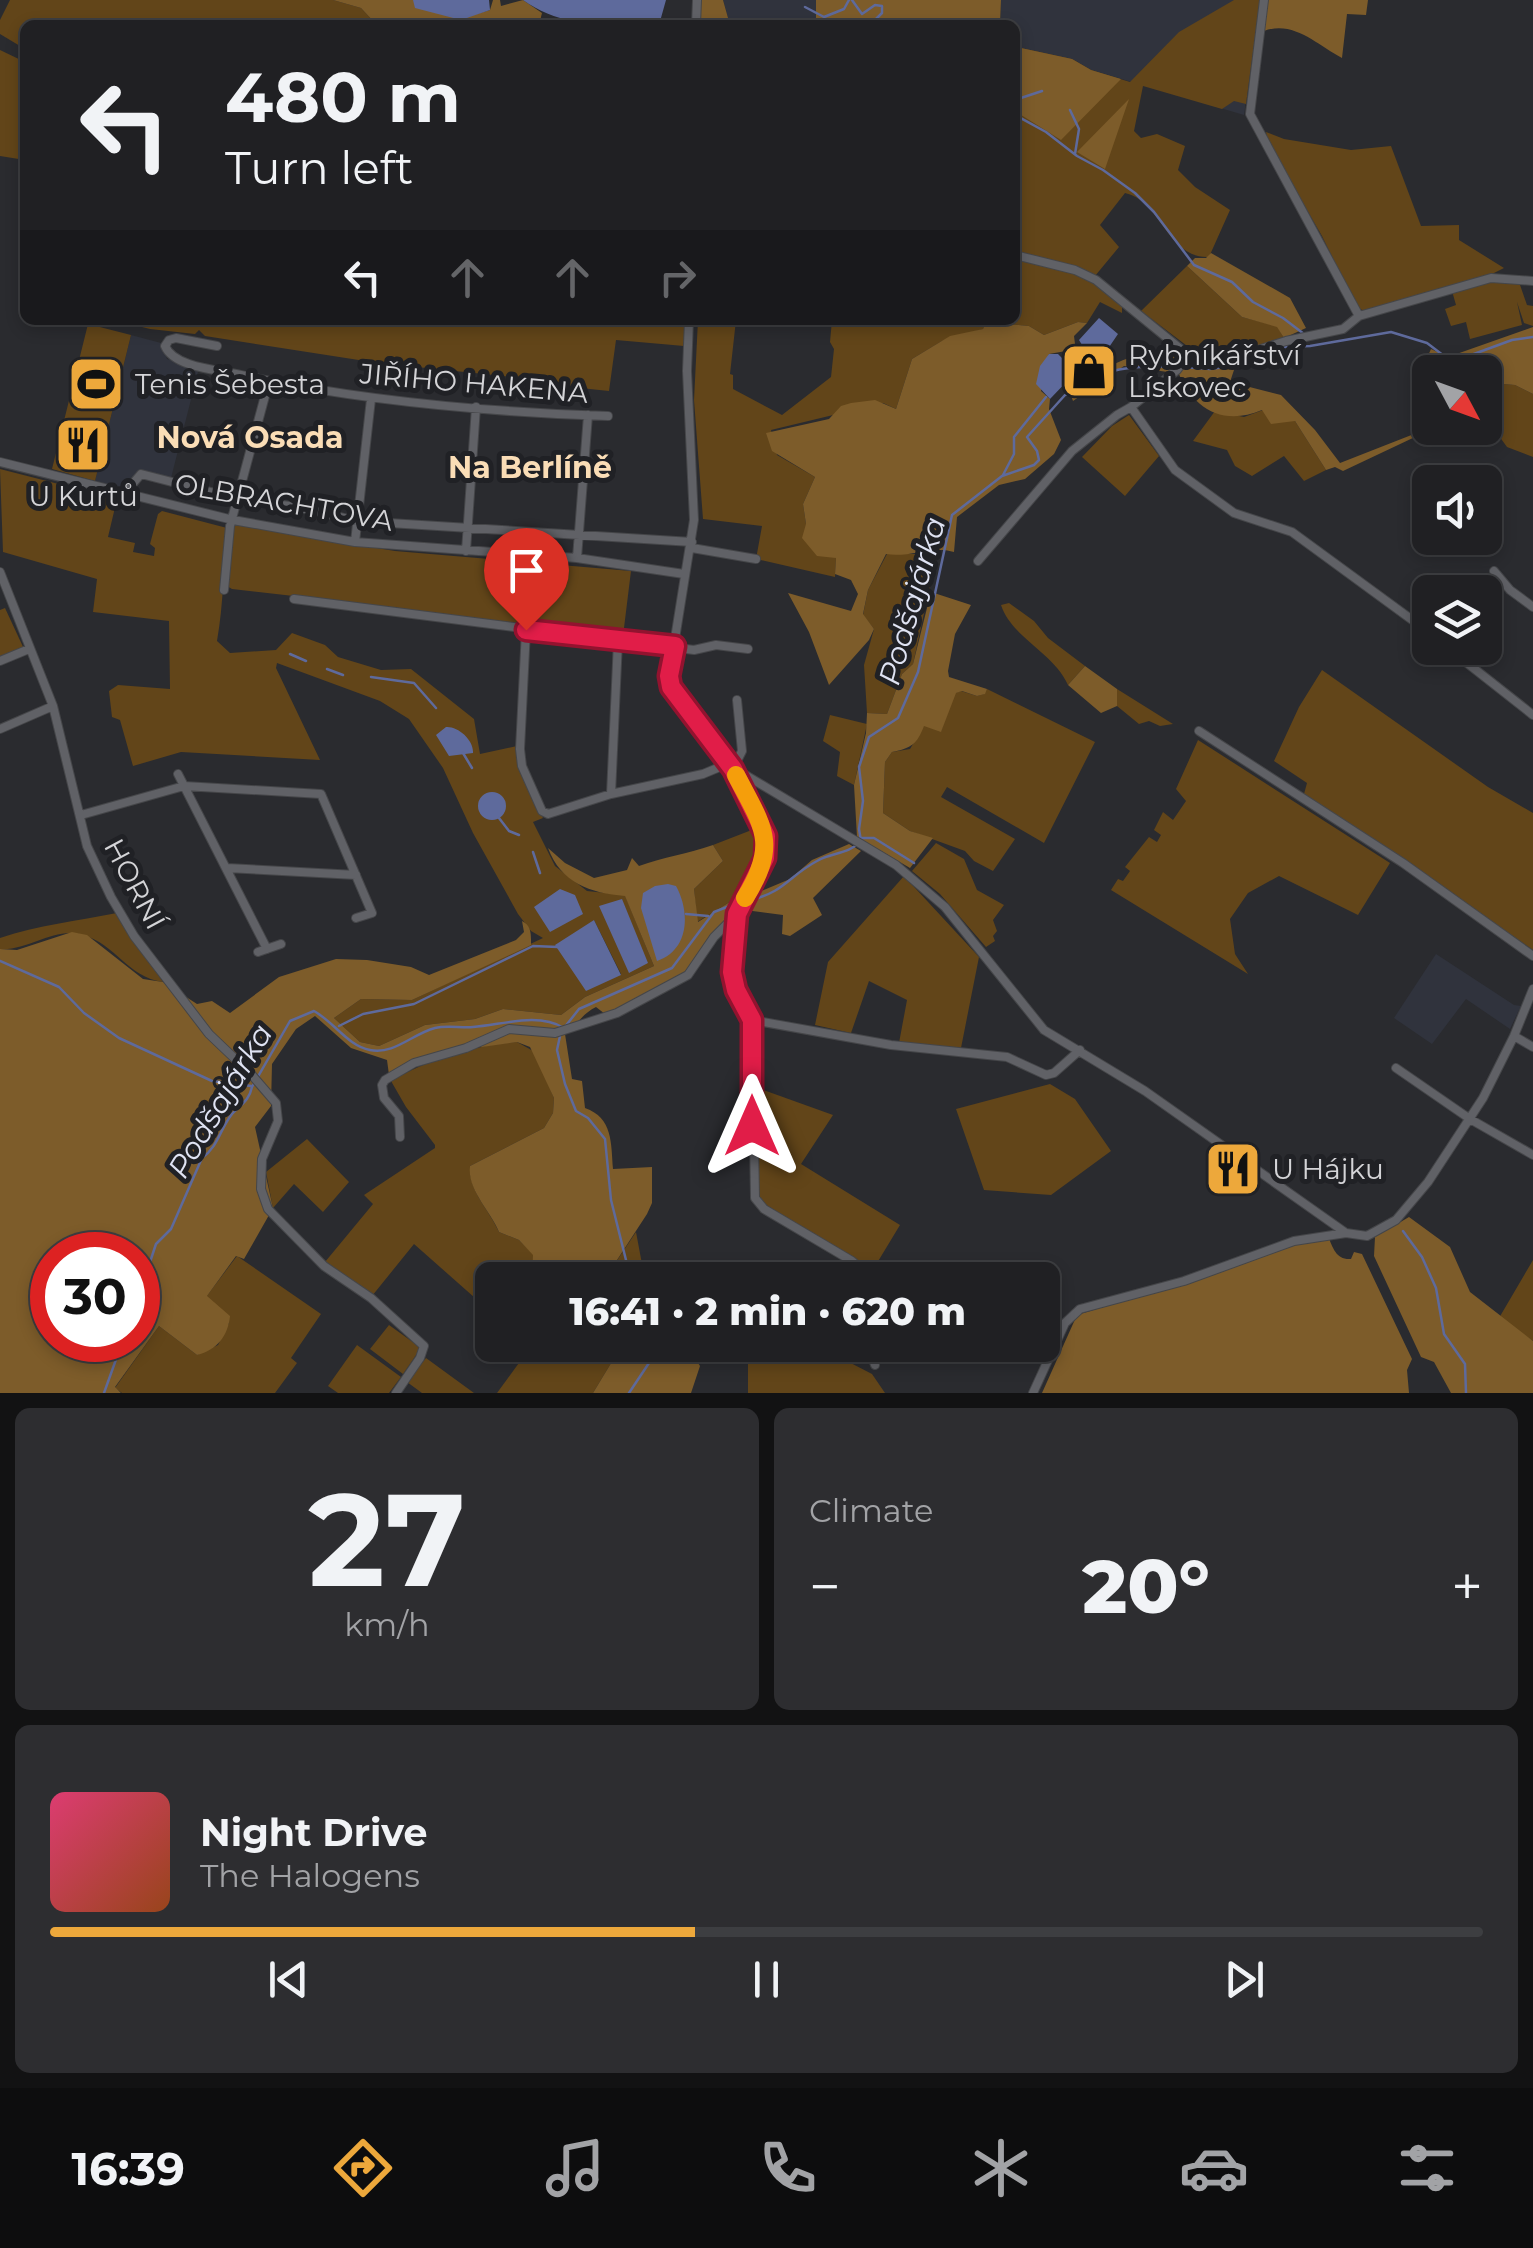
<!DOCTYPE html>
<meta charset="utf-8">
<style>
body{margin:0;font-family:Montserrat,sans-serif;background:#2d2d30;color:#f1f3f6;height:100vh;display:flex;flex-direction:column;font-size:38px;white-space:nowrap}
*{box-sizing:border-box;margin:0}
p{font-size:32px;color:#a2a3a6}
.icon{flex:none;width:55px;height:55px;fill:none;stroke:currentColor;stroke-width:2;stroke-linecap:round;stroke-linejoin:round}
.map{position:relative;height:1393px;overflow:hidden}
.side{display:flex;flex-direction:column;gap:15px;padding:15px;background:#121213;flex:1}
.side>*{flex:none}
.top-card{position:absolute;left:20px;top:20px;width:1000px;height:305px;border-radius:15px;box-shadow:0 5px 15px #0003,0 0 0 2px #3d3e41;background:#202023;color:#f1f3f6;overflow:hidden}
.needle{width:65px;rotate:131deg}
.fabs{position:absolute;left:1412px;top:355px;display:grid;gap:20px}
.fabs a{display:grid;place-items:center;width:90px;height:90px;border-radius:15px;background:#202023;box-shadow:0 5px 15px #0003,0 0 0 2px #3d3e41;font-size:50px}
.speed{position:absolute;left:30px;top:1232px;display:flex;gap:20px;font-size:50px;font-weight:700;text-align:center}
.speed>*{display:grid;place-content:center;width:130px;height:130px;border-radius:50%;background:#202023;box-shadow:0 5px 15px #0003,0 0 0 2px #3d3e41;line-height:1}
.speed .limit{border:15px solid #d22;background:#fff;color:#111}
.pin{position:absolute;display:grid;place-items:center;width:85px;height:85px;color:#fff;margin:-102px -42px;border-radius:50% 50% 50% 0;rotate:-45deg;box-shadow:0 0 10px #0007}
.pin .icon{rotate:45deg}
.me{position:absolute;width:110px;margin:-55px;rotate:0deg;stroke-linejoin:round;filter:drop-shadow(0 0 8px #0008)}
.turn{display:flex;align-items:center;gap:35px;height:210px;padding:0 40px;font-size:45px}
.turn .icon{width:130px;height:130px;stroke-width:2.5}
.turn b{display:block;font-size:70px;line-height:85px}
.lanes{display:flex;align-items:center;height:95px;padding:0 40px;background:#0003;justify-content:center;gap:50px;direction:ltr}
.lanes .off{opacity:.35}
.big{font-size:75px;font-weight:800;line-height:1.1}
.side .tile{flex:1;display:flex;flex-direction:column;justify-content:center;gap:15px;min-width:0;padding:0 35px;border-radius:15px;background:#2d2d30}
.side .dial{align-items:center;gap:0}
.dial b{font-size:130px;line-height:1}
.song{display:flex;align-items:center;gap:30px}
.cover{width:120px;height:120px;border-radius:15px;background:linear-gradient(135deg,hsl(340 70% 55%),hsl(20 70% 35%))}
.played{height:10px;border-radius:5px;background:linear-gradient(90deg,#eda83b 45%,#3d3e41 45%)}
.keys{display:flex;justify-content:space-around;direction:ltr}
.heat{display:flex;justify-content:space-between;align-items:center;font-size:55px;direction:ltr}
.side .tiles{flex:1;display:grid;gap:15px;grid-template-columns:1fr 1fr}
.tile:last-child{grid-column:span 2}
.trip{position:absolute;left:475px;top:1262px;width:585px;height:100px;border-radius:15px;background:#202023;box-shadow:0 5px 15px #0003,0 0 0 2px #3d3e41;font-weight:800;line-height:100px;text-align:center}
.tabs{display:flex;height:160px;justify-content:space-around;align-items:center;background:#0d0d0e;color:#a2a3a6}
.tabs .icon{width:70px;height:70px}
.tabs .on{color:#eda83b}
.tabs b{font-size:45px;color:#f1f3f6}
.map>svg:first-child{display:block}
</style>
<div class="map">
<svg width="1533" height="1393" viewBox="0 0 1533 1393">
<rect width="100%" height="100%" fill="#2a2b2f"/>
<path fill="#30333d" d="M723 0H816V18L793 25H730Z
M1001 0H1260L1244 115 1091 70 1072 59 1016 47 1015 25H1000Z
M131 335 161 343 167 359 199 368 171 478 139 471 122 488 95 481Z
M1436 954 1514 1005 1521 1006 1510 1029 1466 999 1432 1044 1394 1018Z"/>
<path fill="#624519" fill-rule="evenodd" d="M10 0H333L361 8 374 22 372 25H25V49L0 34V20Z
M1234 0H1260L1246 104 1234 101 1222 109 1143 86 1134 131 1141 138 1157 134 1185 146 1178 170 1195 187 1230 210 1209 257C1167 259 1161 200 1125 193L1100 225 1119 247 1095 276 1015 251V44L1021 48 1072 59 1091 70 1130 82 1179 32Z
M0 50 25 62V160L0 156Z
M1266 132 1284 139 1351 150 1391 146 1421 226 1459 225V240L1504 268 1490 275 1365 311 1357 308 1322 236 1268 143Z
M1015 258 1083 276 1122 303V313L1100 302 1087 323 1078 322 1044 335 1029 326 986 322 983 329 942 341 912 359 896 409 883 403 771 430 777 455 815 477 803 504 806 524 836 558 835 577 756 559 762 526 703 519 694 400 698 320H736L730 374 733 375V389L782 415 831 377 834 349 830 342 832 320H1015Z
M1187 266 1242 317 1277 326 1284 338 1219 361H1207L1141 311Z
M1488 282H1519L1527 305 1533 306V326L1524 323 1517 302 1522 325 1470 339 1466 322 1451 326 1445 309 1456 305 1452 291Z
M114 320H685L684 346 616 340 609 391 513 381 512 377 378 363 205 336 199 330 195 334 150 329Z
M88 324 131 335 95 481 52 469Z
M1503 384 1515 385 1533 394V457L1507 447 1499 436 1504 425 1494 422Z
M1263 410 1295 421 1326 470 1304 481 1284 456 1252 476 1235 466 1227 450 1193 441 1215 411 1244 417Z
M1129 415 1159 456 1125 496 1082 457 1112 426Z
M0 469 117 499 108 537 135 543 133 552 154 556 155 548 150 544 158 514 162 511 227 528C223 568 224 602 217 641L230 653 276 650 292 633 325 645 338 657 381 670 411 669 474 719 480 754 517 746 523 776 543 818 533 822 555 866 587 891 625 895 654 966 585 997 561 1015 503 1009 475 1019 425 1025 379 1046 360 1042 334 1018 361 999 412 1000 543 938 531 931 518 914 473 833 443 768 409 719 380 701 277 663 276 668 320 760 181 752 133 766 120 720 112 717 109 691 118 685 170 689 169 621 93 612 97 579 3 552ZM594 920 621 974 586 990Z
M235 525 395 551 631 571 623 636 541 623 503 624 399 608 232 589 227 586 232 527Z
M938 549 913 664 902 674 887 714 867 713 864 665 874 629 863 615 868 590 887 554H925Z
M1009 603 1034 621 1048 638 1085 666 1068 685C1054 653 1012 638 1001 605Z
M5 608 24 649 0 659V610Z
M1322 670 1488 787 1533 813V950L1304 794 1307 783 1274 761 1299 707Z
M987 689 1095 742 1044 843 947 787 941 797 1015 839 993 871 974 861 965 851 910 831 883 813 885 762 892 752 910 749 924 725 941 731 955 693 961 691 977 696 984 694Z
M1117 689 1173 724 1160 726 1149 721 1139 724 1117 706Z
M830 715 867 724 854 785 837 776 840 752 823 741Z
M1198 740 1390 863 1358 915 1279 876 1248 893 1230 919 1235 954 1248 974 1111 890 1118 879 1123 881 1130 871 1125 867 1149 837 1157 842 1161 835 1154 830 1163 812 1173 820 1186 801 1176 789Z
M762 826C768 885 741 895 697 922L694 889 723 861 713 845Z
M936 843 964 859 977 890 1004 905 993 920 997 931 993 936 995 941 986 947 940 894 912 871Z
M904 876 979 957 961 1048 899 1043 907 1000 869 981 851 1033 815 1025 828 962Z
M117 913 163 982C127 977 116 944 83 935 55 926 29 951 0 949V938C38 925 77 921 117 913Z
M517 1042 535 1052 554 1098 553 1113 544 1128 470 1166C469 1192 489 1209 499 1232L519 1240 534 1255 532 1280H492V1313L414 1244 372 1296 325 1262 373 1204 364 1195 435 1148V1145L406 1107 391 1081C428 1060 474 1045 517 1042Z
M1050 1084 1075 1099 1111 1151 1051 1195 984 1190 956 1109Z
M755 1087 833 1115 801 1164 900 1225 874 1268 856 1261 766 1205 759 1198Z
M307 1139 349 1182 323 1212 294 1184 273 1208 266 1172Z
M636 1232 645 1280H604Z
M237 1256 321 1314 291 1358 297 1363 275 1393H122L115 1388 159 1326 197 1355 218 1345 229 1323 206 1297Z
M1533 1260V1341L1499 1318Z
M389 1325 421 1348 403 1374 370 1349Z
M357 1345 401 1377 389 1393H338L328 1386Z
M532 1345 544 1353 552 1345H622L593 1393H497Z
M748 1345H809L810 1349 835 1361 841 1358 872 1374 885 1393H748Z
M426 1358 474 1393H422L407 1382Z"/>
<path fill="#7d5c2a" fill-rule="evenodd" d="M333 0H413L450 16 466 17 490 10 493 0H500L501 6 523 0 542 13 539 25H372L374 22 361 8Z
M700 0H723L730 25H700Z
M816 0H1001L1000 25H851L840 21 831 25H793L816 18Z
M1268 0H1368L1366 15 1347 14 1342 58C1317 45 1294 20 1264 31Z
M1015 44 1021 48 1072 59 1091 70 1121 79 1061 140 1015 111Z
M1129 99 1105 169 1077 152Z
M1211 253 1290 298 1306 328 1284 338 1277 327 1242 317 1187 266 1195 258H1206Z
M986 322 1029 326 1044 335 1078 322 1087 323 1074 336 1075 344 1066 351 1049 354 1041 391 1050 399 1049 409 1061 440 1054 454 1025 479 999 485 957 517 954 552C934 545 909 558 886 554L868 590 863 614 874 629 869 640 829 685 809 632 788 593 851 611 858 594 851 580 835 574 836 558 817 556 802 538 806 524 803 504 815 477 772 451 766 433 829 419 841 406 851 403 875 400 896 409 912 359 950 336 983 329Z
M1533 327V394L1515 385 1503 384 1494 422 1485 420V372H1430V428H1434L1343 471 1335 467 1326 470 1295 421 1271 424 1262 410C1222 427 1191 408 1177 369L1168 372 1124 366 1073 401 1069 390C1110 366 1130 348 1180 356 1200 359 1215 367 1235 367L1230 382 1281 395 1315 430 1340 463 1414 434 1421 371 1431 349 1448 357Z
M931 592 971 605 955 634 948 671 949 677 987 689 985 694 977 696 962 691 956 693 941 732 924 726C917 744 912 748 892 752L885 762 883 813 910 831 933 838 910 868 857 837 854 785 866 733 867 713 887 714 902 674 913 664Z
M1085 666 1117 689V706L1101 713 1068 685Z
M849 844 861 851 813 898 822 915 790 936 782 934 783 915 745 910 736 914 720 931 689 977 605 1014 596 1007C583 1013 577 1025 565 1034L572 1079 582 1081 585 1108C613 1118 611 1143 613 1169L652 1167V1203L647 1214 604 1280H532L533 1255 519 1240 499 1232C490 1210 467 1190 470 1166L544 1128 553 1113 554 1098 530 1047 517 1042 482 1047 477 1045 389 1075 387 1060 351 1048 315 1016 296 1029 272 1064 271 1106 255 1127 273 1208 244 1259 236 1256 207 1296 230 1316C228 1336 217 1350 197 1355L159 1326 115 1387 121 1393H0V949L17 950 72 932 87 935 143 979 163 982 197 1004 212 1001 230 1013 279 977 336 959 367 960 411 967 429 975 516 940 524 932 522 921C532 926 531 935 531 945L412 1000 361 999 334 1018 360 1042 379 1046 425 1025 475 1019 503 1009 561 1015 585 997 654 966 625 896C590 893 561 883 548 848L565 863 594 878 627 870 632 858 639 866C663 857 688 854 713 845L723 861 694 889 698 922 747 891 754 894 790 879 812 860ZM52 1255H138V1340H52Z
M1409 1217 1450 1247 1470 1292 1533 1341V1393H1451L1434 1362 1421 1357 1374 1256 1375 1237Z
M1328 1236C1333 1248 1336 1260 1351 1259L1354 1252 1362 1254 1412 1359 1407 1370 1409 1393H1042L1077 1315 1183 1283 1316 1237Z
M622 1345H687L700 1366 691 1393H593Z"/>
<path fill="#5e6a9c" d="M413 0H489L490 10 461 20 415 8Z
M523 0H666L659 25C611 25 563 29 523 0Z
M1099 318 1118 334 1101 359 1093 363 1079 340Z
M1049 354H1058L1070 366 1073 375 1050 399 1036 384 1040 366Z
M446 727C458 726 474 740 473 753L449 756 436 735Z
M478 806a14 14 0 1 1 28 0a14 14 0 1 1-28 0Z
M668 884 676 886C690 911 690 950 657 961L641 908 643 893 655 886Z
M560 889 575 895 583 914 550 932 534 907Z
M622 899 648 963 629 973 599 906Z
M594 920 621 975 586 991 555 945Z"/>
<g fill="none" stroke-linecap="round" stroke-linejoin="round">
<path stroke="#5e6a9c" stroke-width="2.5" d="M852 0 862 14 875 5 882 6V13L875 20V25
M805 7 824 17 844 9 849 0
M1015 100 1042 91
M1070 110 1079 129 1075 154
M1015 115 1046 132 1077 156 1103 170 1135 193 1154 212 1194 265 1232 282 1253 302 1283 318 1304 334
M1183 367 1210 369 1255 363 1284 347 1310 346 1391 332 1427 343 1452 362 1512 340 1533 337
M1003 475 1014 454V437L1046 397
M290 654 306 661
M327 669 343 675
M371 677 414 683 436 708
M463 753 472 768
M499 818 509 831 519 835
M862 838H874L914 863
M533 852 540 873
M748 901C787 891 787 877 817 861 832 852 848 855 861 841L859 829 863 801 859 767 869 737 898 718 918 672 952 515 1002 476 1034 465 1039 460 1037 451 1027 437 1065 395C1082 392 1093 377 1109 372 1130 366 1154 366 1175 367
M686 914 708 916
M0 961 59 987 84 1013 119 1038 212 1081 251 1086
M339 1026 363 1014 414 1004 533 946 558 947
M560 1036 557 1050 565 1084 576 1111 588 1118 605 1139 611 1200 631 1280
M1403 1231 1422 1257 1436 1288 1444 1334 1465 1364 1466 1393
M138 1314 147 1297 151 1278 150 1262 156 1244 171 1229 202 1158C218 1147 220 1129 232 1114 241 1104 249 1101 252 1087L290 1021 314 1011C334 1022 348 1046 370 1050 394 1055 412 1034 435 1028 446 1025 461 1028 473 1027 502 1025 537 1012 564 1028L579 1009 672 968 714 912 740 902
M104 1393 123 1340
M629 1393 657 1351V1345"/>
<g stroke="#454649" stroke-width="10">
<path id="minor" d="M1264 0 1250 114 1359 316
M696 25 697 0
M1015 255 1075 270 1096 280 1188 355 1205 363H1217L1286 341 1343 329 1359 316 1491 278 1533 281
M689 320 687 371 694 520 669 676 671 687 727 764 896 865 945 907 1044 1030 1145 1091 1346 1233
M217 346 176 338 169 340 165 346C174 368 220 370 241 375 362 401 484 412 608 416
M1188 355 1177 370 1131 407 1175 470 1234 513 1292 532 1430 633
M0 462 233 520 355 542 577 558 684 574
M124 494 141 474 238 499 297 507 357 521 692 542
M355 542 371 399
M692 548 756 559
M466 551 476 407
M577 558 588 415
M978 561 1072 451 1117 415 1131 407
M1494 571 1510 590 1533 607
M0 572 53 706 87 846 111 897 134 936 209 1034 251 1074 276 1103 278 1121 262 1159 261 1189 268 1209 324 1266 371 1298 424 1346 420 1358 396 1393
M224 590 230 526 269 381
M294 599 694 650 716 645 748 649
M526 630 520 749 522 766 542 811 548 814 611 794 703 774 727 764
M1448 648 1533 715
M0 661 29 649
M737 700 742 751 733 769 766 837 765 858 737 914 733 972 736 990 752 1020 755 1198 764 1209 852 1261 858 1266 862 1280
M0 729 53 706
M1199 731 1403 863 1533 956
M178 774 267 949
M611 794 618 641
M81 815 184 786 321 794 372 913 356 918
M227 868 356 875
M258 952 281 944
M752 1020 891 1045 1007 1057 1046 1075 1054 1073 1080 1050
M1514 1036 1533 1047
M1396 1068 1470 1119 1533 1155
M400 1137 399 1116 384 1098 382 1085 385 1080 414 1063 466 1048 509 1029 555 1033 617 1013 688 975 714 937 737 914
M868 1345 875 1365
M1033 1393 1065 1323 1080 1309 1184 1281 1294 1241 1346 1233 1367 1236 1396 1220 1428 1182 1483 1098 1514 1036 1533 989"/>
</g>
<use href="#minor" stroke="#606166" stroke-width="8"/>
</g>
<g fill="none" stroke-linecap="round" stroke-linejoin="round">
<g stroke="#92132f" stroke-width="25">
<path id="route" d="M526 630 675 646 669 676 671 687 733 769 766 836 765 858 737 914 732 972 736 990 752 1020V1126"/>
</g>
<use href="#route" stroke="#e11d48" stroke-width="18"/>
<path stroke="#f59e0b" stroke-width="18" d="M736 775C763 827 779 843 745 898"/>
</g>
<defs>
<g id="shop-square" transform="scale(2.875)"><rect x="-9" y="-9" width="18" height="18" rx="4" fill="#eda83b" stroke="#202125"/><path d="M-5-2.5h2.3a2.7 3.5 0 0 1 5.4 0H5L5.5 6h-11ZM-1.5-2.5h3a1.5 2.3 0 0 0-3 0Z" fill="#111"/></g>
<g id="stadium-square" transform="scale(2.875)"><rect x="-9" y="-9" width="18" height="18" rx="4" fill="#eda83b" stroke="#202125"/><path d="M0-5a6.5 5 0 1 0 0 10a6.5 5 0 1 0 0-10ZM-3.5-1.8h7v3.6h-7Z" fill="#111"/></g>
<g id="restaurant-square" transform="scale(2.875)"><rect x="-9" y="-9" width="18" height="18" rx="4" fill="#eda83b" stroke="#202125"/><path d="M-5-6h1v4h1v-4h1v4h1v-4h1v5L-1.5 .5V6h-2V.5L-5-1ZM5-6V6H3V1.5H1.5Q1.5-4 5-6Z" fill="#111"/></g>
</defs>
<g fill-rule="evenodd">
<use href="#shop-square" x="1089" y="371"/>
<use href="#stadium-square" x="96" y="384"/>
<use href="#restaurant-square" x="83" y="445"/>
<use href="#restaurant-square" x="1233" y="1169"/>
</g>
<g text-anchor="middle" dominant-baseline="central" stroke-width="10" stroke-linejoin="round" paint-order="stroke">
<g font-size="28" fill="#d4d4d7" stroke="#202125" text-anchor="start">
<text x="1128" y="355">Rybníkářství<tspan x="1128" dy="32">Lískovec</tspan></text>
<text x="135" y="384">Tenis Šebesta</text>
<text x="83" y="496" text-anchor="middle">U Kurtů</text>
<text x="1272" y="1169">U Hájku</text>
</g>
<g font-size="28" fill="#d4d4d7" stroke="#202125">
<text transform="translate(474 383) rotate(5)">JIŘÍHO HAKENA</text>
<text transform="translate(284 502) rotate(10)">OLBRACHTOVA</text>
<text transform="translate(135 884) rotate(62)">HORNÍ</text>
</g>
<g font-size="30" font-weight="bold" fill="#faddb6" stroke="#202125">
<text x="250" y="437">Nová Osada</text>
<text x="530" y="467">Na Berlíně</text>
</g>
<g font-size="30" font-style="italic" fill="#dfe3f3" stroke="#202125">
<text transform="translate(912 601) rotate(-74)">Podšajárka</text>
<text transform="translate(220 1101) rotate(-59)">Podšajárka</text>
</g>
</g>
</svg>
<div class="fabs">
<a><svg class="needle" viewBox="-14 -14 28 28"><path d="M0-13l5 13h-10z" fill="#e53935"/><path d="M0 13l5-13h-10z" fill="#a2a3a6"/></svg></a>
<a><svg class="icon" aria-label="sound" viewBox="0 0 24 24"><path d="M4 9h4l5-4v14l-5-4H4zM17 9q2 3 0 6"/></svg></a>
<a><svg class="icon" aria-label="layers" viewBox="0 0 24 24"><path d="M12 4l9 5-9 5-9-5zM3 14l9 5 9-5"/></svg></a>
</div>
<div class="speed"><div class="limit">30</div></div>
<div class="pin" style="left:526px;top:630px;background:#d93025"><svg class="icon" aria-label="arrive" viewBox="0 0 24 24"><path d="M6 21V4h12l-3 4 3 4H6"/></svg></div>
<svg class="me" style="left:752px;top:1126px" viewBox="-20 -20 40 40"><path d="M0-17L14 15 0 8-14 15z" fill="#e11d48" stroke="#fff" stroke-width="4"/></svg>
<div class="trip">16:41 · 2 min · 620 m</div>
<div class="top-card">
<div class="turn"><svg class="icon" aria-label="left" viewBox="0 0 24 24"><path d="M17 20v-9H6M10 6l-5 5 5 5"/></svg><div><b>480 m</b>Turn left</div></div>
<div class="lanes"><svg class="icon" aria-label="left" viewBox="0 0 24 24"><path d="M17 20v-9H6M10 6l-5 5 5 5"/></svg><svg class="icon off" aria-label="ahead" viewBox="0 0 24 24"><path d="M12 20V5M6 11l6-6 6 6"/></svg><svg class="icon off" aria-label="ahead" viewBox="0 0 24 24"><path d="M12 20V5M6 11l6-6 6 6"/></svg><svg class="icon off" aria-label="right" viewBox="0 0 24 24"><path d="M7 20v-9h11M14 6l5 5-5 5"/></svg></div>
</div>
</div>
<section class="side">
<div class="tiles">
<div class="tile dial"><b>27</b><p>km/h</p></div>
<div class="tile"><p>Climate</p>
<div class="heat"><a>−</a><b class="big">20°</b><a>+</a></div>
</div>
<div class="tile">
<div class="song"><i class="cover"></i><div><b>Night Drive</b><p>The Halogens</p></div></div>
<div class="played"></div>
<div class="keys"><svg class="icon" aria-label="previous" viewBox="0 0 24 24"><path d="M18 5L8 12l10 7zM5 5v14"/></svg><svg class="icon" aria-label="pause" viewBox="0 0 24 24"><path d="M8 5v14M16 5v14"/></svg><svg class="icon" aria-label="next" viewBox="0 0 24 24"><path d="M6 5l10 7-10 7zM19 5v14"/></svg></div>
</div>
</div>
</section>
<nav class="tabs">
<b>16:39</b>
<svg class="icon on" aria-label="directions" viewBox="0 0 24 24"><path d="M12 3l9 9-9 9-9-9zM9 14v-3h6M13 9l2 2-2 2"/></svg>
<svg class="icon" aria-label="music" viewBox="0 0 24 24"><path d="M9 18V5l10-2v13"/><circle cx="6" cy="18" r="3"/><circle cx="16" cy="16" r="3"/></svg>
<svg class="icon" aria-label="phone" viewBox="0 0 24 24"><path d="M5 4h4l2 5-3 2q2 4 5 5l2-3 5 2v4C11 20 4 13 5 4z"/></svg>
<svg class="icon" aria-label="climate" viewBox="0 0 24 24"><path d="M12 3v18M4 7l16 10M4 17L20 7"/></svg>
<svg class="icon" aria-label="car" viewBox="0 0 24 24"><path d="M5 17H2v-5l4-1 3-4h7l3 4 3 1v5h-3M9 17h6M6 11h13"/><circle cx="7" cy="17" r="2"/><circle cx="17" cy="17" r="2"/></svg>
<svg class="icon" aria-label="filters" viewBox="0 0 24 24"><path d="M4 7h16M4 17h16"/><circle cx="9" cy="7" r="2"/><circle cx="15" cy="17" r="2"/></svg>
</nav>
